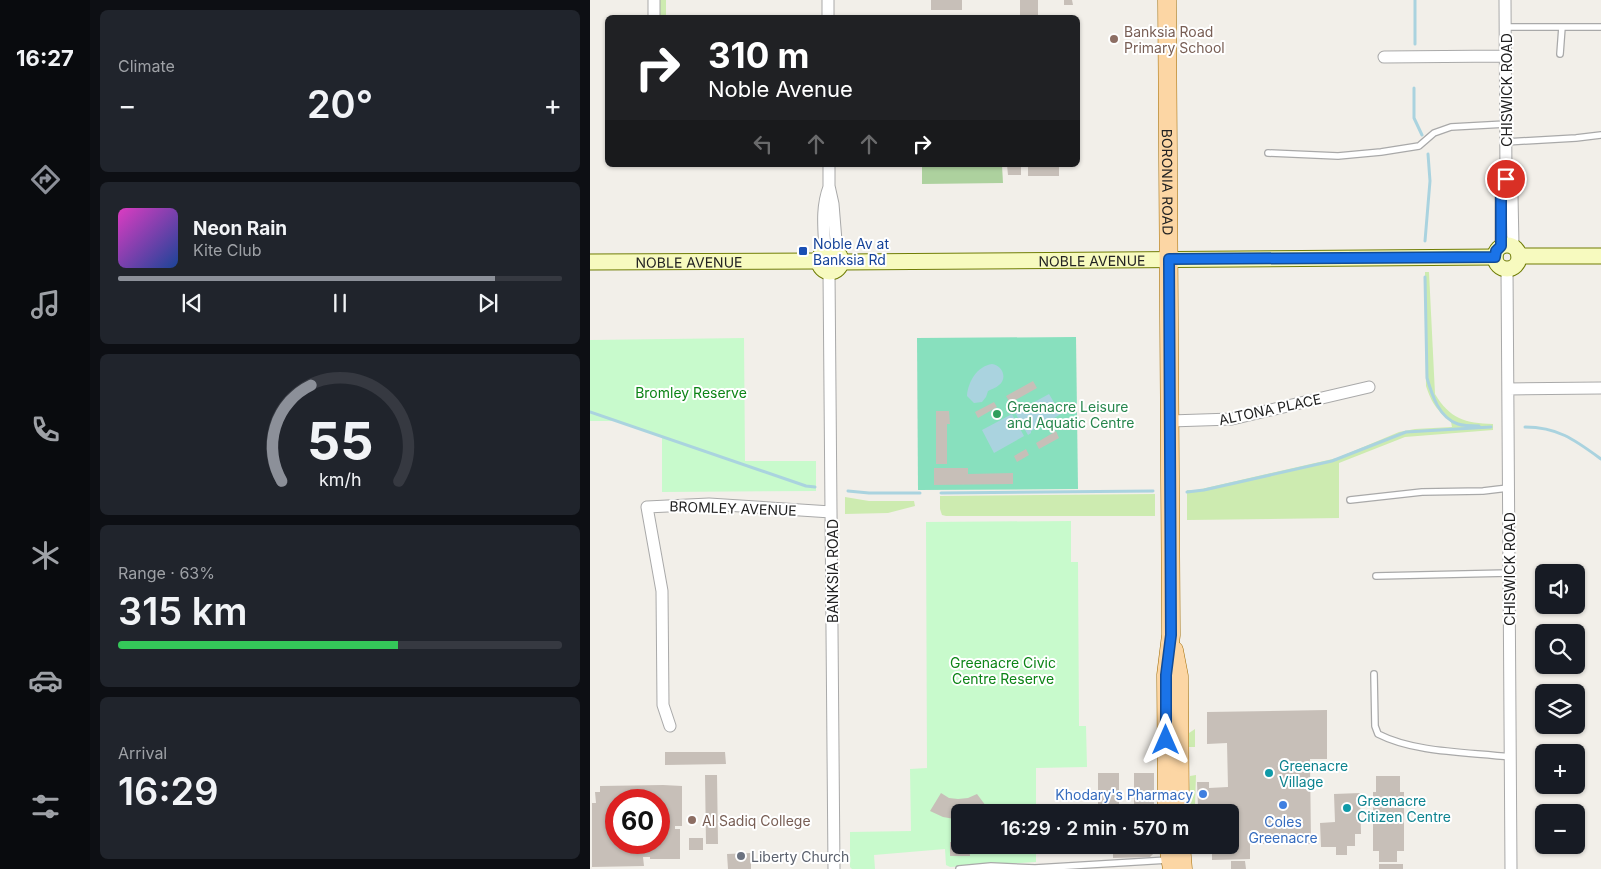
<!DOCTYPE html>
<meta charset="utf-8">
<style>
body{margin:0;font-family:Inter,sans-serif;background:#20242c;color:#f1f3f6;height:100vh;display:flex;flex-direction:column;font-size:19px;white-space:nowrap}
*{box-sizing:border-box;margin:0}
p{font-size:16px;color:#9ea1a6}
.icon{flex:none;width:28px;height:28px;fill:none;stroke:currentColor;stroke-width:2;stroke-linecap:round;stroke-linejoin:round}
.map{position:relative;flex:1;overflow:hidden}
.drawer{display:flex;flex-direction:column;gap:10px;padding:10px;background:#0d0f14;width:500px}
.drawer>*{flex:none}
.hud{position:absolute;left:15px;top:15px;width:475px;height:152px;border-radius:8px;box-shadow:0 1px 4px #0004;background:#202124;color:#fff;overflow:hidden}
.buttons{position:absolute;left:945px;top:564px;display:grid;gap:10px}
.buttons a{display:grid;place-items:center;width:50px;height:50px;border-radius:8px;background:#171b24;box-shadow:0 1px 4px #0004;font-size:25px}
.speed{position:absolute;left:15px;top:789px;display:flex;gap:10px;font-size:25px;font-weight:700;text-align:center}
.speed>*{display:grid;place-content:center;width:65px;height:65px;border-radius:50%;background:#171b24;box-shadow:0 1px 4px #0004;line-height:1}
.speed .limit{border:8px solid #d22;background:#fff;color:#111}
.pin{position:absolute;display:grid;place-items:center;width:42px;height:42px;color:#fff;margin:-21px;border:2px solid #fff;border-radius:50%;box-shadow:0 1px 5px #0007}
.me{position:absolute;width:55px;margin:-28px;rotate:0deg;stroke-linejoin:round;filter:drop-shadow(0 0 4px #0008)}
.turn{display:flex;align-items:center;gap:18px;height:105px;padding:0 20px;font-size:22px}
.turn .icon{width:65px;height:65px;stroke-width:2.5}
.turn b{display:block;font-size:35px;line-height:42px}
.lanes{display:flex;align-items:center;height:48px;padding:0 20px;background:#0003;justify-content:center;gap:25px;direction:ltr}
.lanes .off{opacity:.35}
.big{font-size:38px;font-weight:600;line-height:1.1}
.drawer .tile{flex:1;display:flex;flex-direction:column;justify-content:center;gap:8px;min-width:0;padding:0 18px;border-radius:8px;background:#20242c}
.drawer .dial{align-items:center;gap:0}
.dial svg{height:130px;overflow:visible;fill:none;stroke:#363941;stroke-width:7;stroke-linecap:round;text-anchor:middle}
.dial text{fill:#f1f3f6;stroke:none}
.song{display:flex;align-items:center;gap:15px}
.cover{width:60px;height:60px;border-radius:8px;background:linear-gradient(135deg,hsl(310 70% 55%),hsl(220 70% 35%))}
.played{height:5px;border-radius:2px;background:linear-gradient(90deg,#8c9099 85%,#363941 85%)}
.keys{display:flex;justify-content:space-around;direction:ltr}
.heat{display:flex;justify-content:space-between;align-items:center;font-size:28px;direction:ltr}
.charge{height:8px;border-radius:4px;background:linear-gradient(90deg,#34c759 63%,#363941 0)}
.trip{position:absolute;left:361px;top:804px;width:288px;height:50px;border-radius:8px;background:#171b24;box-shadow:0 1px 4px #0004;font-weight:600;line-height:50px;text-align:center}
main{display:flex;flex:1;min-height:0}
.tab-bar{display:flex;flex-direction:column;width:90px;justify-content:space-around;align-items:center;background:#090b0e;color:#9ea1a6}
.tab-bar .icon{width:35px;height:35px}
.tab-bar .active{color:#8c9099}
.tab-bar b{font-size:22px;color:#f1f3f6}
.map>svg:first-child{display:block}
</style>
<main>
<nav class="tab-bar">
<b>16:27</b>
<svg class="icon active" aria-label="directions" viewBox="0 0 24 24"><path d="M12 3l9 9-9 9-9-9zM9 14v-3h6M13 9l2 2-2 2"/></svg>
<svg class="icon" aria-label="music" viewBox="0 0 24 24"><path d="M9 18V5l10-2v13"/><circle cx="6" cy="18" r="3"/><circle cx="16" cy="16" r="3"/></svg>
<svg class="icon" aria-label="phone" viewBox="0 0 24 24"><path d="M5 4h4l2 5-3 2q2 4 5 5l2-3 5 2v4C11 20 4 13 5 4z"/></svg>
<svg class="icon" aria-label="climate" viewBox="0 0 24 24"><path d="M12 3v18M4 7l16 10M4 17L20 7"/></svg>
<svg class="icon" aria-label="car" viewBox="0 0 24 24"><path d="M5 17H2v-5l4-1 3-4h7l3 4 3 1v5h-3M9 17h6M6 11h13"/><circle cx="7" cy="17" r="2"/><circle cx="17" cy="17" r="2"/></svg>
<svg class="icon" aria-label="filters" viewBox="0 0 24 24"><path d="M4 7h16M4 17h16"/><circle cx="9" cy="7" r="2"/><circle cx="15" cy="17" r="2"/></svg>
</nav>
<section class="drawer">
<div class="tile"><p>Climate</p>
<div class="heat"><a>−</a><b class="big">20°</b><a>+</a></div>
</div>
<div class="tile">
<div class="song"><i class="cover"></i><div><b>Neon Rain</b><p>Kite Club</p></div></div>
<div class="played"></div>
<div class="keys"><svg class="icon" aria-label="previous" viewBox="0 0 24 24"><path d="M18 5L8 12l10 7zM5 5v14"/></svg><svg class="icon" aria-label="pause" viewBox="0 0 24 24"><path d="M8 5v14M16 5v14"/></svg><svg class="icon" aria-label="next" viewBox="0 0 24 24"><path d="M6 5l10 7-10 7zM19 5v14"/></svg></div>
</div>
<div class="tile dial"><svg viewBox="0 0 100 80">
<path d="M14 69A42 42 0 1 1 86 69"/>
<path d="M14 69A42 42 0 0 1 32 10" stroke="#8c9099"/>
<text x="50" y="56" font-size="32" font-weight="700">55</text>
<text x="50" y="72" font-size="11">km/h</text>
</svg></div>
<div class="tile"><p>Range · 63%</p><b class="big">315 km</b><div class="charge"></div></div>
<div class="tile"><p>Arrival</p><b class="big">16:29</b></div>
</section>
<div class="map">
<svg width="1011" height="869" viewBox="0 0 1011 869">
<rect width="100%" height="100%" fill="#f2efe9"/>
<path fill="#cdebb0" d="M70 0H76V17H70Z
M835 272H839L845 394C860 419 875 423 903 424V430L815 437 749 463V518L597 520V490H607L747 458 809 432 825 429 862 427 861 422C847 410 842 404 836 386Z
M565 494V516H356L352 515 350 509V496Z
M255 497 279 501H324L325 506 298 513 255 514Z
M605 729V747H598L599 733Z
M606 775 605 805H599L600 776Z"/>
<path fill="#add19e" d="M332 165H412L413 183 332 184Z"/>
<path fill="#c8facc" d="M154 338 155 461H226V491L72 492V437L25 421H0V340Z
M481 521V562H488L489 726H496L497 767 446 768V812H370V845H446V862L360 867 356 865 355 849 284 855 285 869H262L260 867V832L321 831 320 769 337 768 336 522Z"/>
<path fill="#88e0be" d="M486 337 488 489 328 490 327 338Z"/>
<path fill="#aad3df" d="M402 364C412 365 418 378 409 385 406 388 401 389 398 391L396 397 392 402 384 403 377 396C378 382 387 366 402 364Z
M459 394 471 414 441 431V433L438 435 424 411 428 409 430 410Z
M422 414 434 436 404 453 392 430Z"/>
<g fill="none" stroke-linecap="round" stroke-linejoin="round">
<path stroke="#aad3df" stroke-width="3" d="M825 0V44
M824 88V118L832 135
M835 241 840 181 838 154
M835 277 837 378C842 395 849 418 868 424 874 426 882 426 889 426
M0 412 216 486 225 487
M935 427C968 427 985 440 1011 459
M258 491 279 493H330
M597 492 614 490 742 461 816 432 901 427
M351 493 563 491"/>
</g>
<path fill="#c7bfb8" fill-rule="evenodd" d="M341 0H372V10H341Z
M430 0H448V18H430Z
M474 0H482L483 5H474Z
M417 165H431V175H418Z
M438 165H469V176H438Z
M443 381 447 388 420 403 416 396Z
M404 402 407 407 388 418 385 412Z
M346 411H359L360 424H357V464H346Z
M466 431 469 438 449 449 446 443Z
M436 449 439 455 427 462 424 456Z
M344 468H378V474L423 473V484L344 485Z
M737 710V759H720L721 844H660V859L622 860V845H640V812H600V807H608L607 782H619V788L638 787 637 743 617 744V712Z
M75 752H135L136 764 75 765Z
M508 773H529V809H544V812H505L504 809H508Z
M544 773H564V809H544Z
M115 775H127L128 844H116Z
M786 776H810V792H814V851H807V862H789V851H783V792H786Z
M73 785 92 786V826H85V829H90V859H60V857H53L54 866 2 867V803H6L5 792H10V786ZM26 800H69V842H26Z
M351 793 359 798 368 799 378 798 387 794 399 810 395 812H370V820L353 817 340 811Z
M770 793 771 834H765V846H757V855H746V847H731L730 823 745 822 744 794Z
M99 838H113V850H99Z
M360 842H370V845H379L380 856H360Z
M423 845H435V851H423Z
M523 845H566V851L560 857 523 858Z
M161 853V869H138L137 854Z
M641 861H655L656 869H641Z
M789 864H813V869H789Z"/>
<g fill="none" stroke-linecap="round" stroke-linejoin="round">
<g stroke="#a9a9a9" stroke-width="8">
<path id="lane" d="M915 27H1011
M970 54 972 27
M916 142 986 138 1011 135
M678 153 748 156 791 152 829 146 844 133 861 127 916 124
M760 500 832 492 893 491 918 488
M786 576 919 573
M784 674 785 726 788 734C825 753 879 752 920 757
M369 869 401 866 445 868 578 860"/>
</g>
<g stroke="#a9a9a9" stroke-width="13">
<path id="street" d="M64 0V18
M238 0V18
M915 0 916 179 922 195 923 246
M794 57 915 56
M239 165V186L243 204 247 253
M911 246V196L916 179
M235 251C234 228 231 209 239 187
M917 269 921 869
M239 272 244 869
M918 389 1011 388
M580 421 642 419 779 387
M80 726 73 705 72 591 57 507 119 504 241 512"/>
</g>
<g stroke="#707d05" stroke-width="17">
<g id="secondary">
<circle cx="917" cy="257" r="12"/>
<circle cx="240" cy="261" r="11"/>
<path d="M929 256H1011"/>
<path id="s1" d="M0 262 228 261"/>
<path id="s2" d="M251 262 905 257"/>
</g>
</g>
<g stroke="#a06b00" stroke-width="19">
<g id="primary">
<path id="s3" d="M577 0 581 635 576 675 577 812"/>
<path d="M584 650 589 676 590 812"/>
<path d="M578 845 582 869"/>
<path d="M591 845 593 869"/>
</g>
</g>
<use href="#lane" stroke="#fff" stroke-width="5.5"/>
<use href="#street" stroke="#fff" stroke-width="11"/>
<use href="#secondary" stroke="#f7fabf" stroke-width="15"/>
<use href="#primary" stroke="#fcd6a4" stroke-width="18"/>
</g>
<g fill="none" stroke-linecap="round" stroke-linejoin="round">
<g stroke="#114b97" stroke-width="12">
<path id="route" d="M576 740V675L581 635 579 259 905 257 906 251 911 246V196L916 179"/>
</g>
<use href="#route" stroke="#1a73e8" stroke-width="9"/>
</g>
<g fill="#8d6e63" stroke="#fff" stroke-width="2">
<circle cx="524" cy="39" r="5"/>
<circle cx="102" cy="820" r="5"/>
</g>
<rect fill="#1a4fb4" stroke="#fff" stroke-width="2" x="208" y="246" width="10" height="10" rx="2.5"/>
<circle fill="#2e9e5b" stroke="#fff" stroke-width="2" cx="407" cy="414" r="5"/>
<g fill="#0f9aa8" stroke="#fff" stroke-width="2">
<circle cx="679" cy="773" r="5"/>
<circle cx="757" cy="808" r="5"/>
</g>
<g fill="#3f7fe0" stroke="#fff" stroke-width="2">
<circle cx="613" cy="794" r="5"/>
<circle cx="693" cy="805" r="5"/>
</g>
<circle fill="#6b7280" stroke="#fff" stroke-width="2" cx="151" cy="856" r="5"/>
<g text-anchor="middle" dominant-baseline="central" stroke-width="4" stroke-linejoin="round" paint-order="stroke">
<g font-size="14" fill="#785e54" stroke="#fff" text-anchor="start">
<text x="534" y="31">Banksia Road<tspan x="534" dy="16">Primary School</tspan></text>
<text x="112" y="820">Al Sadiq College</text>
</g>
<g font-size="14" fill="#222" stroke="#fff">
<text transform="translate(916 90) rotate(-90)">CHISWICK ROAD</text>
<text stroke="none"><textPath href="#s3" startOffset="182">BORONIA ROAD</textPath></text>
<text stroke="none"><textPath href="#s2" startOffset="251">NOBLE AVENUE</textPath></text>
<text stroke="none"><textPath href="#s1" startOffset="99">NOBLE AVENUE</textPath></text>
<text transform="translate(680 409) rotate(-12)">ALTONA PLACE</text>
<text transform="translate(143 508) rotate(2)">BROMLEY AVENUE</text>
<text transform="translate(919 569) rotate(-90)">CHISWICK ROAD</text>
<text transform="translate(242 571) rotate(-90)">BANKSIA ROAD</text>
</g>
<g font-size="14" fill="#164399" stroke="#fff" text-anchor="start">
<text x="223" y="243">Noble Av at<tspan x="223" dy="16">Banksia Rd</tspan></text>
</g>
<g font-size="14" fill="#0c8416" stroke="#fff">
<text x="101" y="392">Bromley Reserve</text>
<text x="413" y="662">Greenacre Civic<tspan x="413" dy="16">Centre Reserve</tspan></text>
</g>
<g font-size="14" fill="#27864d" stroke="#fff" text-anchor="start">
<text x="417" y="406">Greenacre Leisure<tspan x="417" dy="16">and Aquatic Centre</tspan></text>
</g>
<g font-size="14" fill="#0d838f" stroke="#fff" text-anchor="start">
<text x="689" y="765">Greenacre<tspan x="689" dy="16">Village</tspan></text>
<text x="767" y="800">Greenacre<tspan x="767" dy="16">Citizen Centre</tspan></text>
</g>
<g font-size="14" fill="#366cbe" stroke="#fff" text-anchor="end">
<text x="603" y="794">Khodary's Pharmacy</text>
<text x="693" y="821" text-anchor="middle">Coles<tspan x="693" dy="16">Greenacre</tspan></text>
</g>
<g font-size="14" fill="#5b616d" stroke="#fff" text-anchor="start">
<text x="161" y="856">Liberty Church</text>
</g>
</g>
</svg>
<div class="buttons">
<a><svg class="icon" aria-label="sound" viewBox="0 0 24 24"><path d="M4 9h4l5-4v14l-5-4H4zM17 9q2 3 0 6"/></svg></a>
<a><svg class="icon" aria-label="search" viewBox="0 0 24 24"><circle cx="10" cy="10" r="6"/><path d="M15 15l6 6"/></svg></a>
<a><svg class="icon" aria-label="layers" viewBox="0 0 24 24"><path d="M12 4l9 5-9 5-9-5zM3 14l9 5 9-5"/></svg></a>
<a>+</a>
<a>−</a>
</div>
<div class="speed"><div class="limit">60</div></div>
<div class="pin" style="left:916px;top:179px;background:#d93025"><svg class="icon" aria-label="arrive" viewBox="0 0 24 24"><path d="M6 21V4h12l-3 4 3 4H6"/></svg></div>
<svg class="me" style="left:576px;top:740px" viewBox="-20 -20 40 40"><path d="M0-17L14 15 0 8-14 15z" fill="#1a73e8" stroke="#fff" stroke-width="4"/></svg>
<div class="trip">16:29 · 2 min · 570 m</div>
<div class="hud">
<div class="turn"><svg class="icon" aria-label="right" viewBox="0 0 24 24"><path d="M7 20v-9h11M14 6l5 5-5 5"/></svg><div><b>310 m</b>Noble Avenue</div></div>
<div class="lanes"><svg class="icon off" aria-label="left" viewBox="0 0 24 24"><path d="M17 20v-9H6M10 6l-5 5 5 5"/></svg><svg class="icon off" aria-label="ahead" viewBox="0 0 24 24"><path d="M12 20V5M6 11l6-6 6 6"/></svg><svg class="icon off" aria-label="ahead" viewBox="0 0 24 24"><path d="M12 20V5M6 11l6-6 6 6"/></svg><svg class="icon" aria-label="right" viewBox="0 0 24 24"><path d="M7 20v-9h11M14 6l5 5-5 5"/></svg></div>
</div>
</div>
</main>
